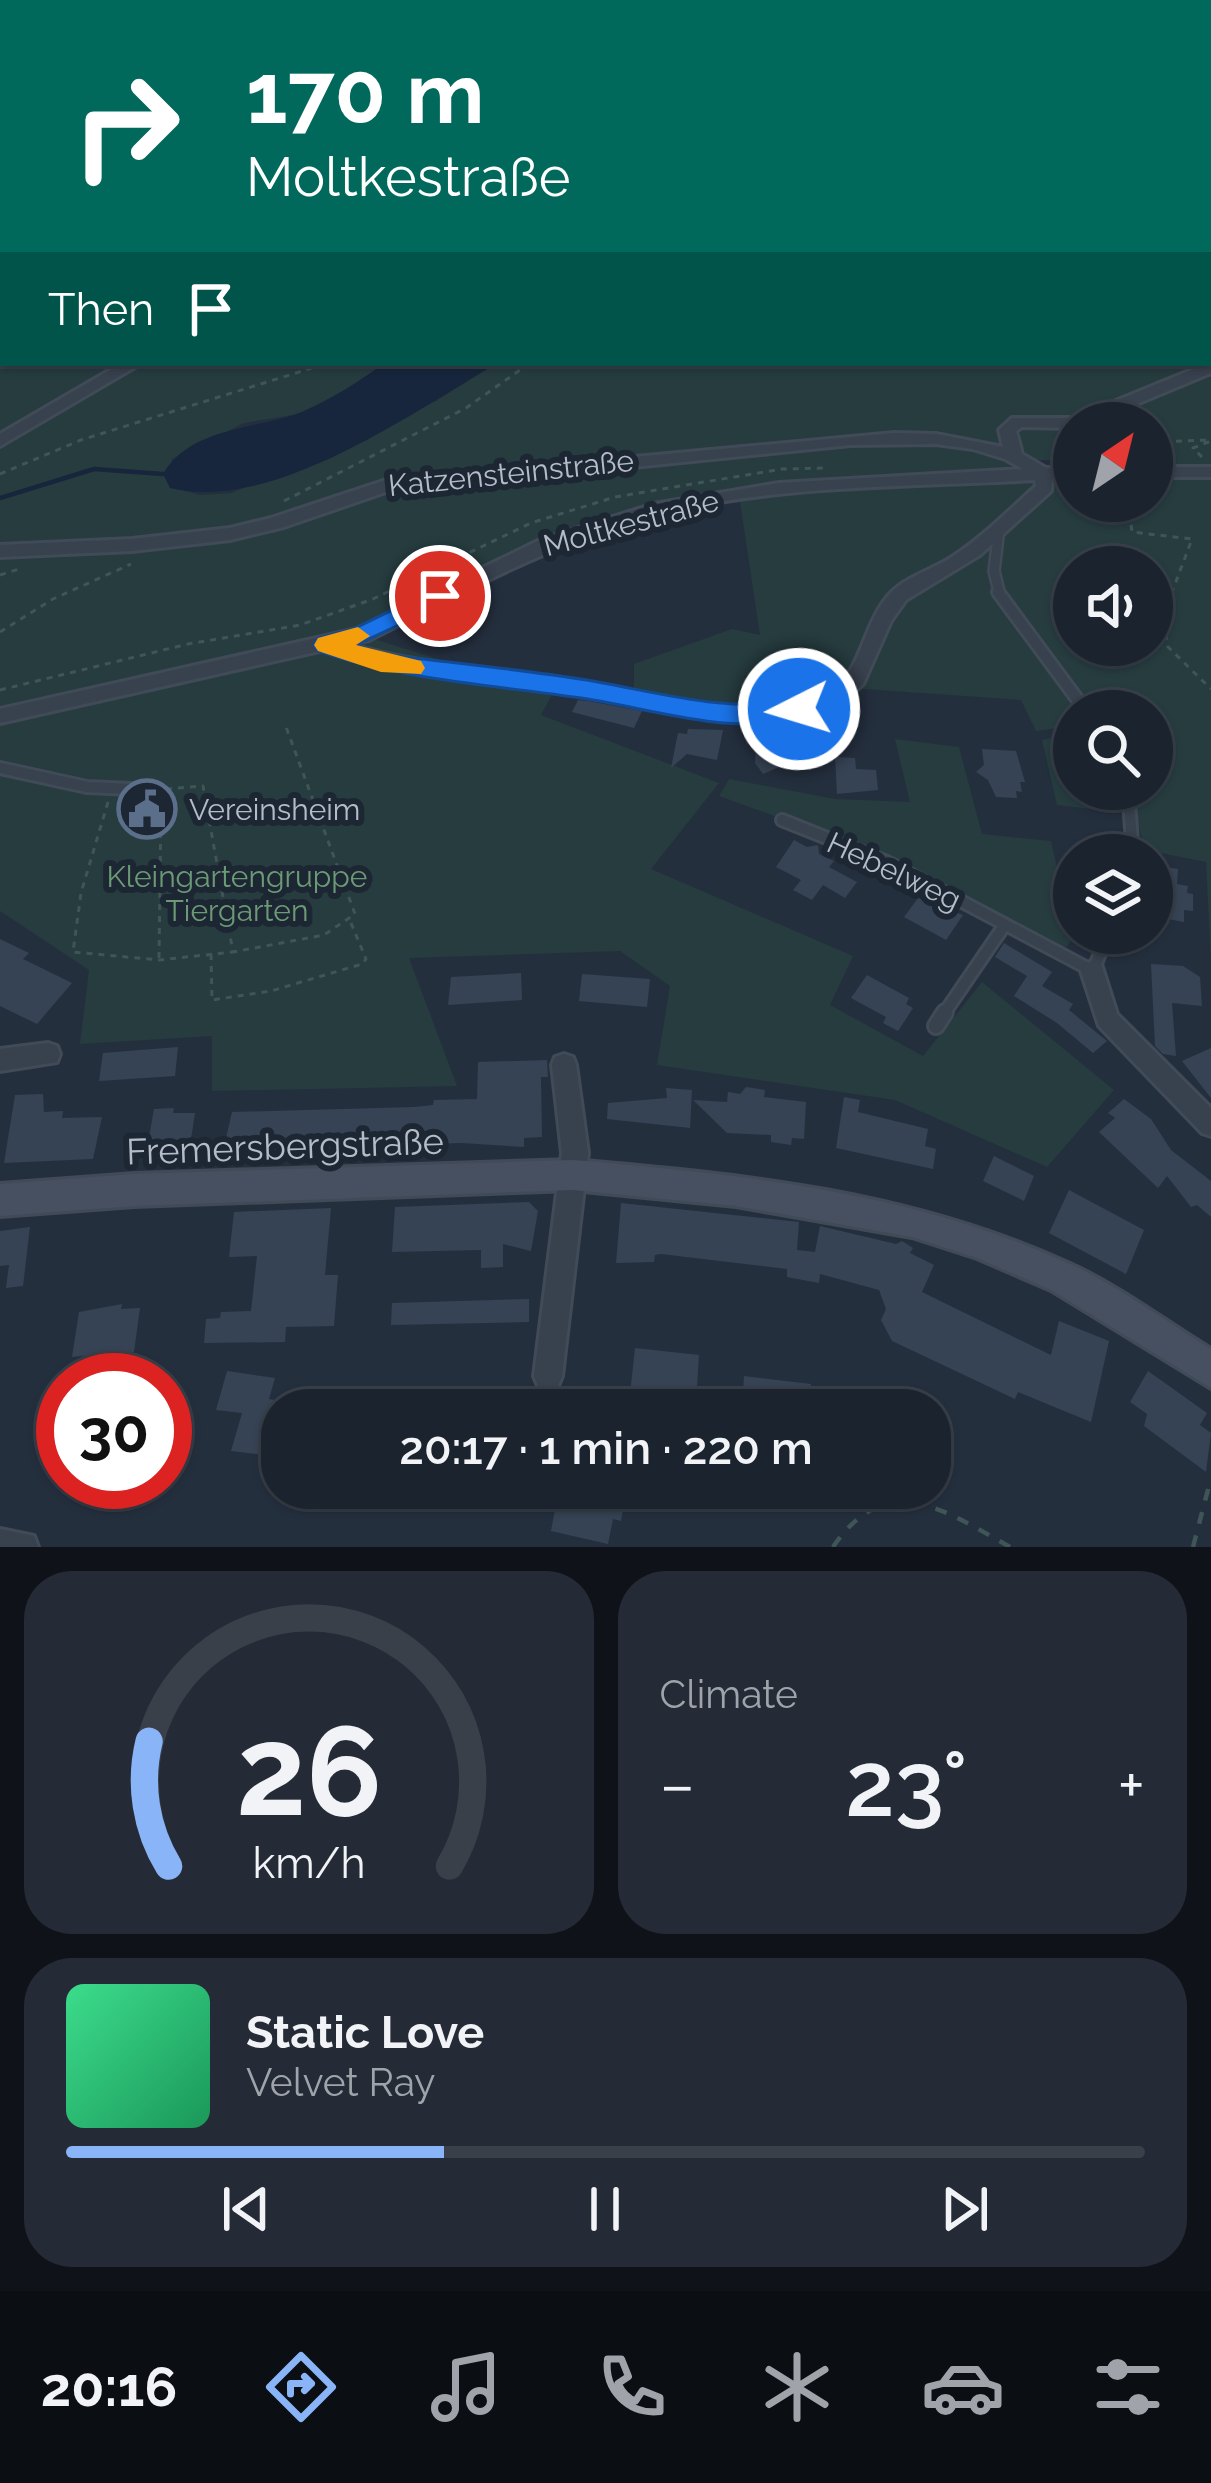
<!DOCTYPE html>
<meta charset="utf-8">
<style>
body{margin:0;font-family:Raleway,sans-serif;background:#242b36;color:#f1f3f6;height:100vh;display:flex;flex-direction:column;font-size:45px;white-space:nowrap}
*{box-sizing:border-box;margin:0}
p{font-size:39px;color:#a0a4aa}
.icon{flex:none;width:66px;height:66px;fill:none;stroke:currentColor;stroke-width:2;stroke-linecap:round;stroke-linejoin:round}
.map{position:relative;height:1547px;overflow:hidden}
.side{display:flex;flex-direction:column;gap:24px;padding:24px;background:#0f1319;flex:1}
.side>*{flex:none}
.guide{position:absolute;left:0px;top:0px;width:1212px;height:366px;box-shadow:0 3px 9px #0004,0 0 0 3px #39404a;background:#00695c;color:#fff;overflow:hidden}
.needle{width:78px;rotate:35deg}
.controls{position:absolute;left:1053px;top:402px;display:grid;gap:24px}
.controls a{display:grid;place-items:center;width:120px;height:120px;border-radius:50%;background:#1b232e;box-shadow:0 3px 9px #0004,0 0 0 3px #39404a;font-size:60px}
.speed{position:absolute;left:36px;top:1353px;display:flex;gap:24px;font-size:60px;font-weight:700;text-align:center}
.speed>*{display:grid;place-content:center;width:156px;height:156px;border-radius:50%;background:#1b232e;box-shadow:0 3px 9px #0004,0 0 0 3px #39404a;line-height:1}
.speed .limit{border:18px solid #d22;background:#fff;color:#111}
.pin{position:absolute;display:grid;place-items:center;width:102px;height:102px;color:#fff;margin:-51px;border:6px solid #fff;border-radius:50%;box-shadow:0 3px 12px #0007}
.me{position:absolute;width:132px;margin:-66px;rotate:265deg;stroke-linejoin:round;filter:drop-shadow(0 0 9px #0008)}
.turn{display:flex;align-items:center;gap:42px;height:252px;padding:0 48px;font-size:54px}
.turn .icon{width:156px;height:156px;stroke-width:2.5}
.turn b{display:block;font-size:84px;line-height:102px}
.then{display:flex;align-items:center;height:114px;padding:0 48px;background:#0003;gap:24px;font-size:45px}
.big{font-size:90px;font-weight:600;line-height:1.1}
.side .tile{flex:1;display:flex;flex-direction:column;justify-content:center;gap:18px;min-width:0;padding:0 42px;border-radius:48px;background:#242b36}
.side .dial{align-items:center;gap:0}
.dial svg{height:312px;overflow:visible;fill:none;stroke:#39404a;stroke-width:7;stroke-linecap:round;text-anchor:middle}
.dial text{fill:#f1f3f6;stroke:none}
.song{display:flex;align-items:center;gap:36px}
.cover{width:144px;height:144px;border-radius:18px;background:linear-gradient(135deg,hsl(150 70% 55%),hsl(150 70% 35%))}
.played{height:12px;border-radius:6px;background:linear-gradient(90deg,#8ab4f8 35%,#39404a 35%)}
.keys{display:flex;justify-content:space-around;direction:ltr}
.heat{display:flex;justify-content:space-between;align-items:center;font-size:66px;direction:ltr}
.side .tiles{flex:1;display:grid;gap:24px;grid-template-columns:1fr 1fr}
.tile:last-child{grid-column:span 2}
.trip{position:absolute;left:261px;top:1389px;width:690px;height:120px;border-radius:48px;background:#1b232e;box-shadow:0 3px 9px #0004,0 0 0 3px #39404a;font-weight:600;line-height:120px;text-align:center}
.tab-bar{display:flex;height:192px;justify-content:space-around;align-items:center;background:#0b0e12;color:#a0a4aa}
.tab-bar .icon{width:84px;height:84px}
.tab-bar .current{color:#8ab4f8}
.tab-bar b{font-size:54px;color:#f1f3f6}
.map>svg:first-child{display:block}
</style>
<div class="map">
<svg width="1211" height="1547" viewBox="0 0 1211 1547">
<rect width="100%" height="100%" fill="#242f3e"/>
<path fill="#263c3f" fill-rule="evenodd" d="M0 0H742L3 3V363H385L346 390 299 414 244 423 172 459 170 487 200 495 232 493 436 401 497 363H1209V3H763L1211 0V961L1206 862 1145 850 1128 789H1152V711H1074V726L1036 731 1021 700 850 688C789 733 704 707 634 699V664L732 629 760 635 739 495 591 528 364 636 516 683 556 687 541 715 719 783 651 869 853 956 830 1005 923 1056 982 982 1114 1090 1047 1167 895 1100 657 1065 670 986 620 951 409 958 457 1086 212 1091V1036L80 1044 89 970 0 911ZM1074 423H1152V501H1074V472L1042 473 1029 460H1074ZM1074 567H1152V645H1074Z
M1074 733V789H1117L1126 813 1057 805 1042 740Z
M895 739 959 747 982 834 1051 841 1073 938 1063 952 886 856 719 796 729 779 835 799 910 802Z"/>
<path fill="#17263c" d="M385 363H497C410 414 272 513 170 488L163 474C192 425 260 430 304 411 334 398 359 381 385 363Z"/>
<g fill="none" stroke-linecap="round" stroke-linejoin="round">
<path stroke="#17263c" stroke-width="4.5" d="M0 498 94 469 163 474"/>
</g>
<path fill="#364354" d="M578 700 588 701 642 711 634 728 572 712Z
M811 722 806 738 811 771 794 761 763 774 755 763 756 740H791L788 726Z
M688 729 723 730 717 760 687 754 671 768 678 733 687 734Z
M982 749 1016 751 1025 782H1020L1022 792 1016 791 1017 798 996 797 988 780 976 772 984 765Z
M835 757 855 758 856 769 876 770 878 790 837 794Z
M159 798 157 828 135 830 136 799Z
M794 840 807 847 818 845 819 854 834 861 829 867 857 882 845 898 823 885 812 900 793 890 801 880 776 867Z
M1154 865 1178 869 1177 884 1188 886 1187 893 1193 894V911L1184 910V922L1152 916Z
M918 898 963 915 946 940 904 917Z
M0 939 29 953 23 959 72 983 37 1024 0 1006Z
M1004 943 1052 972 1042 986 1073 1004 1069 1010 1107 1041 1093 1053 1057 1023 1014 996 1027 976 995 957Z
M1151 964 1183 966 1200 977 1202 1006 1172 1003 1176 1056 1163 1054 1155 1046Z
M521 973 522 1000 448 1005 451 977Z
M582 974 650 979 647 1007 579 1001Z
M867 975 909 998 906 1004 913 1008 898 1031 883 1023 886 1017 851 998Z
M178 1047 175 1076 99 1081 103 1053Z
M1211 1048V1098L1182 1061Z
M547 1060 548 1077H541L542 1137 524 1138V1147L461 1143 223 1151 232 1112 414 1107 433 1105 434 1100 477 1099 478 1062Z
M746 1087 765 1090 764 1097 806 1102 804 1139 792 1138 791 1145 771 1142V1135L727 1133 693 1100 727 1102 728 1092 740 1094Z
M666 1088 692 1090 690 1128 607 1119 608 1103 667 1098Z
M43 1094 44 1112 63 1111 62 1118 102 1117 93 1159 4 1163 15 1095Z
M844 1097 860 1100 858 1112 928 1129 925 1146 936 1149 933 1169 836 1148Z
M1124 1099 1151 1119 1171 1150 1211 1181V1217L1197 1205 1191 1207 1167 1176 1158 1188 1099 1132 1115 1118 1108 1113Z
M174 1108 173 1113H195L189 1152 146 1154 154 1109Z
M994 1156 1034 1176 1024 1201 983 1181Z
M1069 1190 1144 1230 1126 1274 1049 1233Z
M529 1202 538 1211 531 1251 503 1244V1267L481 1268V1250L392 1252 395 1207Z
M621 1203 799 1222 797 1250 815 1252 820 1226 896 1244 902 1241 913 1248 910 1253 934 1265 922 1292 1051 1355 1059 1321 1109 1341 1091 1422 1018 1392 1015 1399 892 1341 881 1320 886 1309 879 1290 820 1274 819 1283 787 1277V1269L661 1254 655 1255 654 1262 616 1263Z
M331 1208 325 1275H338L334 1326 286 1327 285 1342 204 1343 206 1319 220 1318 221 1312 251 1311 257 1256 229 1257 234 1212Z
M30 1227 23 1286 6 1288 9 1265 0 1266V1231Z
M529 1299V1322L391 1325 392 1303Z
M122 1304 121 1309 140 1308 134 1352 99 1360 91 1355 72 1357 79 1312Z
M635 1348 699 1355 696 1402 630 1394Z
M227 1371 275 1378 269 1399 282 1401V1457L231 1451 242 1413 216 1410Z
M1148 1371 1207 1413 1200 1425 1211 1433 1206 1472 1144 1426 1147 1414 1130 1402Z
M744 1376 811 1384 810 1410H742Z
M405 1488H460L452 1508 432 1500 430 1507 385 1489Z
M559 1488H627L621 1521 613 1519 608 1544 551 1531Z"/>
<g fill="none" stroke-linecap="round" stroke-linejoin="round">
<g stroke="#414a57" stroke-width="14">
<path id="service-far2" d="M999 529 994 571 1000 595"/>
</g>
<g stroke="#414a57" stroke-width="16">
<path id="service-far1" d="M998 592 1086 711
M0 768 87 787 153 790
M1128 789 1133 855
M782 820 887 862 1093 971 1108 933
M943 1015 1004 926"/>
</g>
<g stroke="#414a57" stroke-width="20">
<path id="service" d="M936 1026 945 1012"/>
</g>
<g stroke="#414a57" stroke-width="6">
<path id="minor" d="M1211 362V373L1091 423H1074V428L1022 427 1016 431 1022 454 1046 468 1074 467V477L1052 479 1051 491 980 555 906 600 891 621 863 684 839 706 807 718 777 723 712 720 589 697 425 675 324 650 0 723V709L357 629 540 540 654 504 779 483 1023 469 1005 459 973 449 936 444 851 445 386 492 284 527 230 540 132 551 0 557V545L132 539 230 528 271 518 386 480 894 433 936 434 1003 447 999 430 1012 418H1074ZM1035 480 1036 486C1009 510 983 537 952 557 929 572 901 577 884 601 862 630 861 673 828 694 766 731 628 688 558 678 489 668 418 665 350 644L369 640C462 593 552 543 653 516 774 484 911 487 1035 480Z
M122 363H142L0 446V434Z
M1152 467H1211V477H1152Z
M1093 961 1101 964 1117 1014 1211 1108V1136L1202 1133 1099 1026 1081 971 1085 964Z
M48 1043 57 1046 60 1054 57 1062 0 1071V1049Z
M564 1054 573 1057 576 1065 588 1153 562 1376 558 1386 548 1390 538 1386 534 1376 562 1153 552 1065 555 1057Z
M0 1529 34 1536 38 1547H0Z"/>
</g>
<g stroke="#414a57" stroke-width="6">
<path id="tertiary" d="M745 0H759L744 3Z
M0 172H3V182H0Z"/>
</g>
<g stroke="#414a57" stroke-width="6">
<path id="secondary" d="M573 1160C746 1175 911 1191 1070 1264 1119 1286 1165 1321 1211 1349V1388L1051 1290 977 1258 912 1237 736 1206 573 1190 134 1206 0 1216V1184L134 1174Z"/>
</g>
<path stroke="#3f5557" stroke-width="3" stroke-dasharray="6 6" stroke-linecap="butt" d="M417 0 428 3
M59 3 64 0
M517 3H554
M793 3 804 0
M886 3 890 0
M1152 442 1211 440
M1152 452 1174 455
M1202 457 1193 448 1211 441
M0 474 81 440 328 363
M284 501 466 408 530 363
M1128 501 1132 532 1192 539 1163 616 1168 647 1211 689
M0 575 19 569
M0 632 53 599 131 564
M0 690 188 644 300 625 373 599 531 523 615 497 782 469 827 468
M166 789 203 786 233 952 324 935 355 914 286 727
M108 802 81 893 73 952 159 960 233 952
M211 954 212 1000 271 991 362 964 366 959 351 923
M159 958 161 806"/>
<path stroke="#3f5557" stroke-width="4.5" stroke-dasharray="12 12" stroke-linecap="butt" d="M833 1547C887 1468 944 1510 1010 1547
M1193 1547 1211 1478"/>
<use href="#service-far2" stroke="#38414e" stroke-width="9"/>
<use href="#service-far1" stroke="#38414e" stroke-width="10"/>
<use href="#service" stroke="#38414e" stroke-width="14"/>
<use href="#minor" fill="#38414e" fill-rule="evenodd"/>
<use href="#tertiary" fill="#38414e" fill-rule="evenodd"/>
<use href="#secondary" fill="#465061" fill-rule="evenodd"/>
</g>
<path fill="#1a73e8" stroke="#114b97" stroke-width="3" d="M440 587 448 590V602L356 645 383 654C450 663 519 669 587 680 657 692 728 714 799 700L812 709 808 716C734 738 655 709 581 698 492 685 403 680 318 651L314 645 318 638 353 629Z"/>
<path fill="#f59e0b" d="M358 627 370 636 356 645 421 661 425 668 421 674 381 672 318 651 314 645 318 638Z"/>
<defs>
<g id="civic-ring" transform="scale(3)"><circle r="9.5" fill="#1d2633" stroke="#5c6f8a" stroke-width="1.5"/><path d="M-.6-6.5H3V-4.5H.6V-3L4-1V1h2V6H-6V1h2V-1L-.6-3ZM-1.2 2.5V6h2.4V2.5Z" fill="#5c6f8a"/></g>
</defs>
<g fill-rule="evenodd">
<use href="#civic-ring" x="147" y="809"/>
</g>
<g text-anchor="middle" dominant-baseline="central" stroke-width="12" stroke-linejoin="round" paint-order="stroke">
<g font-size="30" fill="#b4bcc9" stroke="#1d2633">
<text transform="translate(511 473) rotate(-6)">Katzensteinstraße</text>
<text transform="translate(631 523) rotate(-15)">Moltkestraße</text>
<text transform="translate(894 871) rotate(25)">Hebelweg</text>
</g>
<g font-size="30" fill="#b4bcc9" stroke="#1d2633" text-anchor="start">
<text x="189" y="809">Vereinsheim</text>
</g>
<g font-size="30" fill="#6b9a76" stroke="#1d2633">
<text x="237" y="876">Kleingartengruppe<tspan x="237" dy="34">Tiergarten</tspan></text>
</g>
<g font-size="36" fill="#b4bcc9" stroke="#1d2633">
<text transform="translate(285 1146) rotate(-2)">Fremersbergstraße</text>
</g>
</g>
</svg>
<div class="controls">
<a><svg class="needle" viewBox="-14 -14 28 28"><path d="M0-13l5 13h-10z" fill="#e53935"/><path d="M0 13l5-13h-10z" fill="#a0a4aa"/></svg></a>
<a><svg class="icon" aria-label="sound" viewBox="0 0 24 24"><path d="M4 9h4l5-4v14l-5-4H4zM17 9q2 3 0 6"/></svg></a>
<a><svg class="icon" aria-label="search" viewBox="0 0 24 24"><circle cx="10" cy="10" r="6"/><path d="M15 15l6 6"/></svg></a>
<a><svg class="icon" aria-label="layers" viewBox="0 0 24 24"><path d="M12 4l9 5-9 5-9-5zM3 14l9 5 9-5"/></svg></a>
</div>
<div class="speed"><div class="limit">30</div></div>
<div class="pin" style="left:440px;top:596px;background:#d93025"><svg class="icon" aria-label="arrive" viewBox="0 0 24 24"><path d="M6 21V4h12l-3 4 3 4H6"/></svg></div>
<svg class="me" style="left:799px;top:709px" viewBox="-20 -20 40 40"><circle r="17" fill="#1a73e8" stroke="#fff" stroke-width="3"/><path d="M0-11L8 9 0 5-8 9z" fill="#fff"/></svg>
<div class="trip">20:17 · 1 min · 220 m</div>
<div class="guide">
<div class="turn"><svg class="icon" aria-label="right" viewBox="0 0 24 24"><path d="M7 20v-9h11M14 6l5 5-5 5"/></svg><div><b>170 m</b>Moltkestraße</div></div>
<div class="then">Then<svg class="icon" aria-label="arrive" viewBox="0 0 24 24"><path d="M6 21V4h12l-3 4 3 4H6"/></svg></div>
</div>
</div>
<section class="side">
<div class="tiles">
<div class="tile dial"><svg viewBox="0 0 100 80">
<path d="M14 69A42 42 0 1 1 86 69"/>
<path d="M14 69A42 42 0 0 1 9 37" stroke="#8ab4f8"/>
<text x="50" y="56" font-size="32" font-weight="700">26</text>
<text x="50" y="72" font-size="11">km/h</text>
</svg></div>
<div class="tile"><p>Climate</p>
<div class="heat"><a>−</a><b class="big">23°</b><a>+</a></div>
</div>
<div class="tile">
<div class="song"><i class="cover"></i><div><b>Static Love</b><p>Velvet Ray</p></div></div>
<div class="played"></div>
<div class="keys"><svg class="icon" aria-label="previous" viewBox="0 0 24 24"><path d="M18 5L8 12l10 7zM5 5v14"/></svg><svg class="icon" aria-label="pause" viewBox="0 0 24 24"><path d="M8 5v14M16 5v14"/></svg><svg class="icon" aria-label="next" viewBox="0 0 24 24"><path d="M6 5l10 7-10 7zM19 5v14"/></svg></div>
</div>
</div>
</section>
<nav class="tab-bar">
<b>20:16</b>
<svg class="icon current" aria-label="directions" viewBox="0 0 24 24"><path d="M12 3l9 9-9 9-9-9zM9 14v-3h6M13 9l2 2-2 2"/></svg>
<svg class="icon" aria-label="music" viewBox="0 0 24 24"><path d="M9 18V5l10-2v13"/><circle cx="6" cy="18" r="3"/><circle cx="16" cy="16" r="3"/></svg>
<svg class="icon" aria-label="phone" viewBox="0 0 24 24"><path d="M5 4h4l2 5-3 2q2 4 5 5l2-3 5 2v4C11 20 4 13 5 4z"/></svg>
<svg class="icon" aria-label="climate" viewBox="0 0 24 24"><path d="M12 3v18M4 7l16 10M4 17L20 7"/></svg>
<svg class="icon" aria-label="car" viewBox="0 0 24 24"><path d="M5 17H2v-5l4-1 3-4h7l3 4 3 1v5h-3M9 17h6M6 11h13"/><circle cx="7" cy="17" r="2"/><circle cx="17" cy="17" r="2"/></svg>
<svg class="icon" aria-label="filters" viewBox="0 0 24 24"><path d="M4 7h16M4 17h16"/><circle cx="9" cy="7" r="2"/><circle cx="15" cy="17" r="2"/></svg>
</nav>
